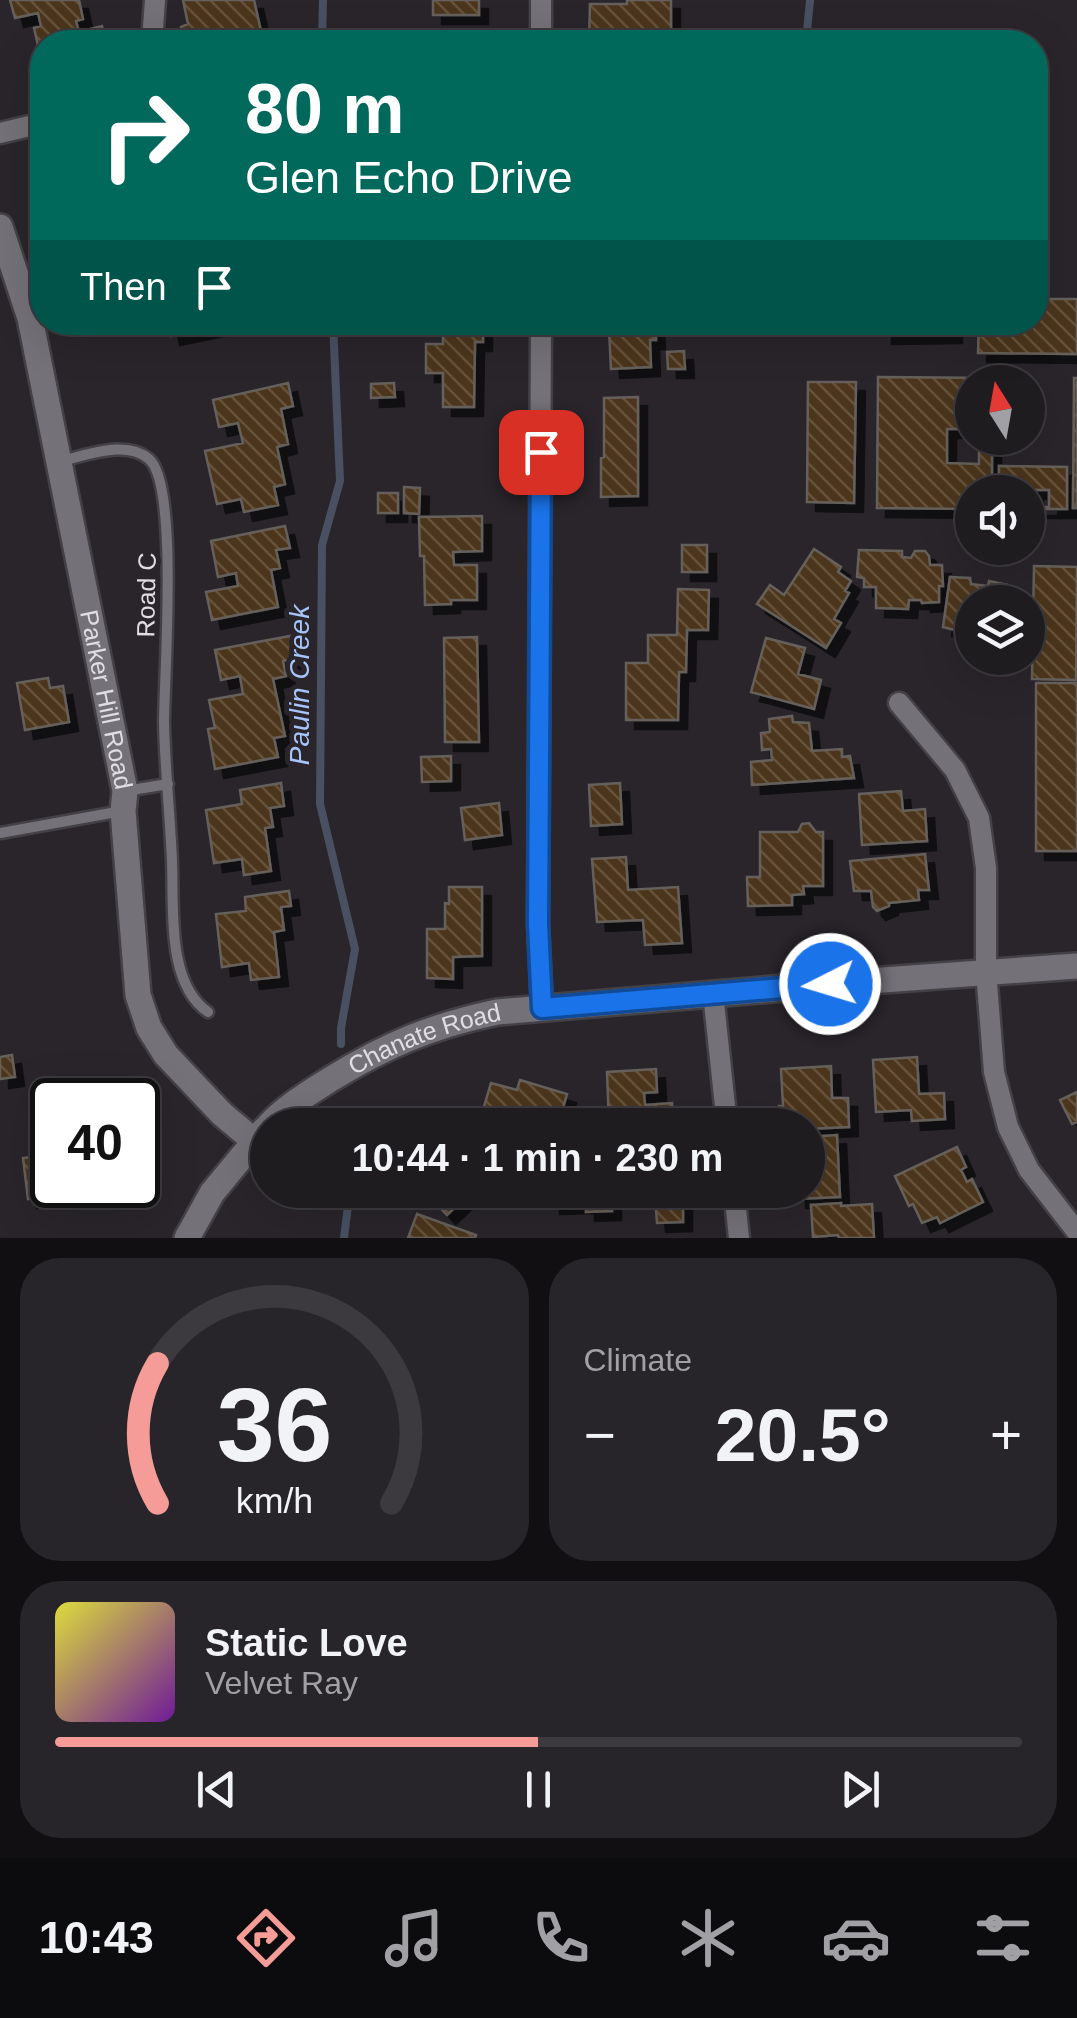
<!DOCTYPE html>
<meta charset="utf-8">
<style>
body{margin:0;font-family:Arial,sans-serif;background:#272529;color:#f1f3f6;height:100vh;display:flex;flex-direction:column;font-size:38px;white-space:nowrap}
*{box-sizing:border-box;margin:0}
p{font-size:32px;color:#a1a1a5}
.icon{flex:none;width:55px;height:55px;fill:none;stroke:currentColor;stroke-width:2;stroke-linecap:round;stroke-linejoin:round}
.map{position:relative;height:1238px;overflow:hidden}
.drawer{display:flex;flex-direction:column;gap:20px;padding:20px;background:#110f12;flex:1}
.drawer>*{flex:none}
.banner{position:absolute;left:30px;top:30px;width:1018px;height:305px;border-radius:40px;box-shadow:0 10px 40px #0002,0 0 0 2px #3c3a3e;background:#00695c;color:#fff;overflow:hidden}
.needle{width:65px;rotate:349deg}
.buttons{position:absolute;left:955px;top:365px;display:grid;gap:20px}
.buttons a{display:grid;place-items:center;width:90px;height:90px;border-radius:50%;background:#1f1c20;box-shadow:0 10px 40px #0002,0 0 0 2px #3c3a3e;font-size:50px}
.speed{position:absolute;left:30px;top:1078px;display:flex;gap:20px;font-size:50px;font-weight:700;text-align:center}
.speed>*{display:grid;place-content:center;width:130px;height:130px;border-radius:50%;background:#1f1c20;box-shadow:0 10px 40px #0002,0 0 0 2px #3c3a3e;line-height:1}
.speed .limit{border:5px solid #111;border-radius:15px;background:#fff;color:#111}
.pin{position:absolute;display:grid;place-items:center;width:85px;height:85px;color:#fff;margin:-42px;border-radius:20px;box-shadow:0 5px 15px #0006}
.me{position:absolute;width:110px;margin:-55px;rotate:265deg;stroke-linejoin:round;filter:drop-shadow(0 0 8px #0008)}
.turn{display:flex;align-items:center;gap:35px;height:210px;padding:0 50px;font-size:45px}
.turn .icon{width:130px;height:130px;stroke-width:2.5}
.turn b{display:block;font-size:70px;line-height:85px}
.then{display:flex;align-items:center;height:95px;padding:0 50px;background:#0003;gap:20px;font-size:38px}
.big{font-size:75px;font-weight:700;line-height:1.1}
.drawer .tile{flex:1;display:flex;flex-direction:column;justify-content:center;gap:15px;min-width:0;padding:0 35px;border-radius:40px;background:#272529}
.drawer .dial{align-items:center;gap:0}
.dial svg{height:260px;overflow:visible;fill:none;stroke:#3c3a3e;stroke-width:7;stroke-linecap:round;text-anchor:middle}
.dial text{fill:#f1f3f6;stroke:none}
.song{display:flex;align-items:center;gap:30px}
.cover{width:120px;height:120px;border-radius:15px;background:linear-gradient(135deg,hsl(60 70% 55%),hsl(280 70% 35%))}
.played{height:10px;border-radius:5px;background:linear-gradient(90deg,#f59b98 50%,#3c3a3e 50%)}
.keys{display:flex;justify-content:space-around;direction:ltr}
.heat{display:flex;justify-content:space-between;align-items:center;font-size:55px;direction:ltr}
.drawer .tiles{flex:1;display:grid;gap:20px;grid-template-columns:1fr 1fr}
.tile:last-child{grid-column:span 2}
.trip{position:absolute;left:250px;top:1108px;width:575px;height:100px;border-radius:50px;background:#1f1c20;box-shadow:0 10px 40px #0002,0 0 0 2px #3c3a3e;font-weight:700;line-height:100px;text-align:center}
.dock{display:flex;height:160px;justify-content:space-around;align-items:center;background:#0c0b0d;color:#a1a1a5}
.dock .icon{width:70px;height:70px}
.dock .current{color:#f59b98}
.dock b{font-size:45px;color:#f1f3f6}
.map>svg:first-child{display:block}
</style>
<div class="map">
<svg width="1077" height="1238" viewBox="0 0 1077 1238">
<defs>
<pattern id="building-back-hatch" width="6" height="6" patternUnits="userSpaceOnUse" patternTransform="scale(2.5)"><rect width="6" height="6" fill="#4c351a"/><path d="M-1 5l2 2M0 0l6 6M5-1l2 2" fill="none" stroke="#66523b"/></pattern>
<filter id="shadow"><feDropShadow dx="9" dy="9" stdDeviation="0" flood-color="#0009"/></filter>
</defs>
<rect width="100%" height="100%" fill="#29252b"/>
<g fill="none" stroke-linecap="round" stroke-linejoin="round">
<path stroke="#485062" stroke-width="8" d="M322 42 323 0
M806 42 810 0
M333 322 340 481 322 545 320 804 355 949 341 1028V1044
M349 1110V1125
M344 1238 350 1190"/>
</g>
<path fill="url(#building-back-hatch)" stroke="#66615b" stroke-width="2.5" fill-rule="evenodd" filter="url(#shadow)" d="M10 0H79L83 19 76 21 79 32 102 26 106 42H42V49L39 50 34 28 41 26 38 13 15 18Z
M183 0H254L261 31 249 34 251 42H185L181 27 188 24Z
M433 0H479V15H433Z
M627 0H671V42H589L590 4H627Z
M357 32H396V42H357Z
M1035 299H1077V354L978 353 979 322H1035Z
M168 322H228L229 324 171 336Z
M443 322H483V342H475L474 407H443V373H426V344H443Z
M617 322H655L656 340H650L651 367 611 369 609 329 617 328Z
M883 322H953V334L883 335Z
M684 351 685 369H668L667 352Z
M878 377 993 378V382H972V429H947V463L979 464V438H992V492H972V509L877 508Z
M1074 378H1077V508H1073Z
M808 382H856L854 503 807 502Z
M288 383 293 406 281 409 288 444 277 447 285 484 274 487 278 505 244 512 241 499 217 504 205 451 243 443 238 423 219 427 213 400Z
M394 383 395 397 371 398V384Z
M638 397V496L601 497V458L604 457V398Z
M999 466 1067 467V509H1028V492H999ZM1034 490H1049V507H1034Z
M404 487 420 488 419 514 404 513Z
M378 493H398V513H378Z
M482 516V551L453 552 454 565H477V600H451V604L425 605 424 556H420L419 517Z
M285 526 290 548 276 550 280 568 271 570 278 607 212 620 206 592 238 586 236 573 218 577 211 541Z
M682 545H707V572H682Z
M814 549 841 567 838 572 851 581 845 591 849 593 834 619 841 623 826 648 757 604 770 585 784 595Z
M859 550 902 551V557L911 558 915 551H925L929 556 930 565H942L943 586H939V602L922 603 921 600H909L908 609 876 608V587H864V578L857 577Z
M1034 566 1077 567 1076 680 1032 679Z
M950 577 970 578 971 584 988 586 989 581 1008 585 1006 602H972V646V630L963 628 962 632 943 627Z
M678 589 709 590 708 630H687L686 672H679L678 720H626V663H648V635H677Z
M290 636 294 659 283 661 286 676 273 679 285 736 274 738 278 757 215 769 208 729 215 728 209 700 243 694 240 676 221 680 215 650Z
M477 637 479 742H445L444 638Z
M766 638 805 648 798 674 821 680 814 709 751 692Z
M48 678 50 688 63 686 69 722 25 730 17 683Z
M1036 683H1077V851H1036Z
M792 716 793 722 809 723 812 751 842 749V757L850 756 854 778 752 785 751 762 772 760 771 749 762 750 761 733 770 732 769 719Z
M451 756V781L422 782 421 757Z
M281 783 284 806 270 808 273 827 265 828 271 871 244 875 242 859 214 863 206 810 242 804 240 790Z
M620 783 622 824 591 826 589 785Z
M901 791 903 811 925 809 927 841 862 845 859 794Z
M499 803 502 835 465 840 461 808Z
M809 823 816 832H823V886H803L804 894 792 895V905L748 906 747 877H760V832H798L802 824Z
M925 854 929 890H918L919 900 889 903V906L877 911 873 907 871 891H854L850 861Z
M626 857 628 890 678 887 682 943 645 945 643 920 597 922 592 859Z
M449 887H482V956L453 957V979L427 978V929H445V903L449 904Z
M289 891 291 906 281 907 284 930 274 932 279 977 251 980 249 963 222 967 216 914 246 911 245 897Z
M12 1055 15 1077 0 1079V1057Z
M917 1057 919 1094 944 1093 945 1119 912 1121 911 1110 876 1112 873 1060Z
M831 1066 832 1098H848L849 1127 808 1129V1125H780L779 1106H783L781 1069Z
M656 1069 657 1092 644 1093 645 1105 672 1103 673 1125H609L607 1072Z
M520 1080 567 1094 558 1125H536L483 1110 491 1083 517 1090Z
M1077 1092V1122L1072 1124 1060 1100Z
M837 1135 840 1197 797 1199V1190H808V1137Z
M957 1147 966 1167 961 1170 967 1182 972 1179 983 1202 940 1223 937 1217 922 1223 913 1204 909 1206 895 1176Z
M49 1155 52 1185H63L64 1194 28 1199 23 1158Z
M423 1190H481L475 1196 472 1191 447 1215Z
M551 1190H612V1211L586 1212V1204L551 1205Z
M632 1190H683V1222L657 1223 655 1197 632 1199Z
M841 1203V1206L872 1204 874 1238H839L838 1235 813 1237 811 1205Z
M417 1214 476 1235 475 1238H408Z"/>
<g fill="none" stroke-linecap="round" stroke-linejoin="round">
<g stroke="#434145" stroke-width="15">
<path id="lane" d="M60 461C86 456 126 439 149 459 179 484 164 677 164 723 165 769 170 815 172 861 174 907 166 983 208 1012
M125 791 168 784
M0 833 122 811"/>
</g>
<g stroke="#434145" stroke-width="25">
<path id="street" d="M541 0V42
M152 42 155 0
M0 133 42 123
M541 322 538 924 542 1008
M899 703 955 770 979 818 986 868V971L994 1072 1008 1127 1029 1170 1077 1232
M713 993 727 1125
M734 1190 739 1238"/>
</g>
<g stroke="#434145" stroke-width="30">
<g id="secondary">
<path id="s1" d="M0 227 30 318 125 791 123 811 138 995 149 1028 166 1055 222 1114 253 1140"/>
<path id="s2" d="M269 1125C287 1106 309 1093 331 1079 388 1044 432 1026 497 1012L869 981 1077 966"/>
<path d="M187 1238 212 1193 264 1130"/>
</g>
</g>
<use href="#lane" stroke="#757178" stroke-width="10"/>
<use href="#street" stroke="#757178" stroke-width="20"/>
<use href="#secondary" stroke="#757178" stroke-width="25"/>
</g>
<g fill="none" stroke-linecap="round" stroke-linejoin="round">
<g stroke="#114b97" stroke-width="25">
<path id="route" d="M541 452 538 924 542 1008 830 984"/>
</g>
<use href="#route" stroke="#1a73e8" stroke-width="18"/>
</g>
<g text-anchor="middle" dominant-baseline="central" stroke-width="10" stroke-linejoin="round" paint-order="stroke">
<g font-size="25" fill="#e0dee2" stroke="#29252b">
<text transform="translate(146 595) rotate(-89)">Road C</text>
<text stroke="none"><textPath href="#s1" startOffset="485">Parker Hill Road</textPath></text>
<text stroke="none"><textPath href="#s2" startOffset="180">Chanate Road</textPath></text>
</g>
<g font-size="28" font-style="italic" fill="#a7c5fa" stroke="#29252b">
<text transform="translate(299 685) rotate(-90)">Paulin Creek</text>
</g>
</g>
</svg>
<div class="buttons">
<a><svg class="needle" viewBox="-14 -14 28 28"><path d="M0-13l5 13h-10z" fill="#e53935"/><path d="M0 13l5-13h-10z" fill="#a1a1a5"/></svg></a>
<a><svg class="icon" aria-label="sound" viewBox="0 0 24 24"><path d="M4 9h4l5-4v14l-5-4H4zM17 9q2 3 0 6"/></svg></a>
<a><svg class="icon" aria-label="layers" viewBox="0 0 24 24"><path d="M12 4l9 5-9 5-9-5zM3 14l9 5 9-5"/></svg></a>
</div>
<div class="speed"><div class="limit">40</div></div>
<div class="pin" style="left:541px;top:452px;background:#d93025"><svg class="icon" aria-label="arrive" viewBox="0 0 24 24"><path d="M6 21V4h12l-3 4 3 4H6"/></svg></div>
<svg class="me" style="left:830px;top:984px" viewBox="-20 -20 40 40"><circle r="17" fill="#1a73e8" stroke="#fff" stroke-width="3"/><path d="M0-11L8 9 0 5-8 9z" fill="#fff"/></svg>
<div class="trip">10:44 · 1 min · 230 m</div>
<div class="banner">
<div class="turn"><svg class="icon" aria-label="right" viewBox="0 0 24 24"><path d="M7 20v-9h11M14 6l5 5-5 5"/></svg><div><b>80 m</b>Glen Echo Drive</div></div>
<div class="then">Then<svg class="icon" aria-label="arrive" viewBox="0 0 24 24"><path d="M6 21V4h12l-3 4 3 4H6"/></svg></div>
</div>
</div>
<section class="drawer">
<div class="tiles">
<div class="tile dial"><svg viewBox="0 0 100 80">
<path d="M14 69A42 42 0 1 1 86 69"/>
<path d="M14 69A42 42 0 0 1 14 26" stroke="#f59b98"/>
<text x="50" y="56" font-size="32" font-weight="700">36</text>
<text x="50" y="72" font-size="11">km/h</text>
</svg></div>
<div class="tile"><p>Climate</p>
<div class="heat"><a>−</a><b class="big">20.5°</b><a>+</a></div>
</div>
<div class="tile">
<div class="song"><i class="cover"></i><div><b>Static Love</b><p>Velvet Ray</p></div></div>
<div class="played"></div>
<div class="keys"><svg class="icon" aria-label="previous" viewBox="0 0 24 24"><path d="M18 5L8 12l10 7zM5 5v14"/></svg><svg class="icon" aria-label="pause" viewBox="0 0 24 24"><path d="M8 5v14M16 5v14"/></svg><svg class="icon" aria-label="next" viewBox="0 0 24 24"><path d="M6 5l10 7-10 7zM19 5v14"/></svg></div>
</div>
</div>
</section>
<nav class="dock">
<b>10:43</b>
<svg class="icon current" aria-label="directions" viewBox="0 0 24 24"><path d="M12 3l9 9-9 9-9-9zM9 14v-3h6M13 9l2 2-2 2"/></svg>
<svg class="icon" aria-label="music" viewBox="0 0 24 24"><path d="M9 18V5l10-2v13"/><circle cx="6" cy="18" r="3"/><circle cx="16" cy="16" r="3"/></svg>
<svg class="icon" aria-label="phone" viewBox="0 0 24 24"><path d="M5 4h4l2 5-3 2q2 4 5 5l2-3 5 2v4C11 20 4 13 5 4z"/></svg>
<svg class="icon" aria-label="climate" viewBox="0 0 24 24"><path d="M12 3v18M4 7l16 10M4 17L20 7"/></svg>
<svg class="icon" aria-label="car" viewBox="0 0 24 24"><path d="M5 17H2v-5l4-1 3-4h7l3 4 3 1v5h-3M9 17h6M6 11h13"/><circle cx="7" cy="17" r="2"/><circle cx="17" cy="17" r="2"/></svg>
<svg class="icon" aria-label="filters" viewBox="0 0 24 24"><path d="M4 7h16M4 17h16"/><circle cx="9" cy="7" r="2"/><circle cx="15" cy="17" r="2"/></svg>
</nav>
